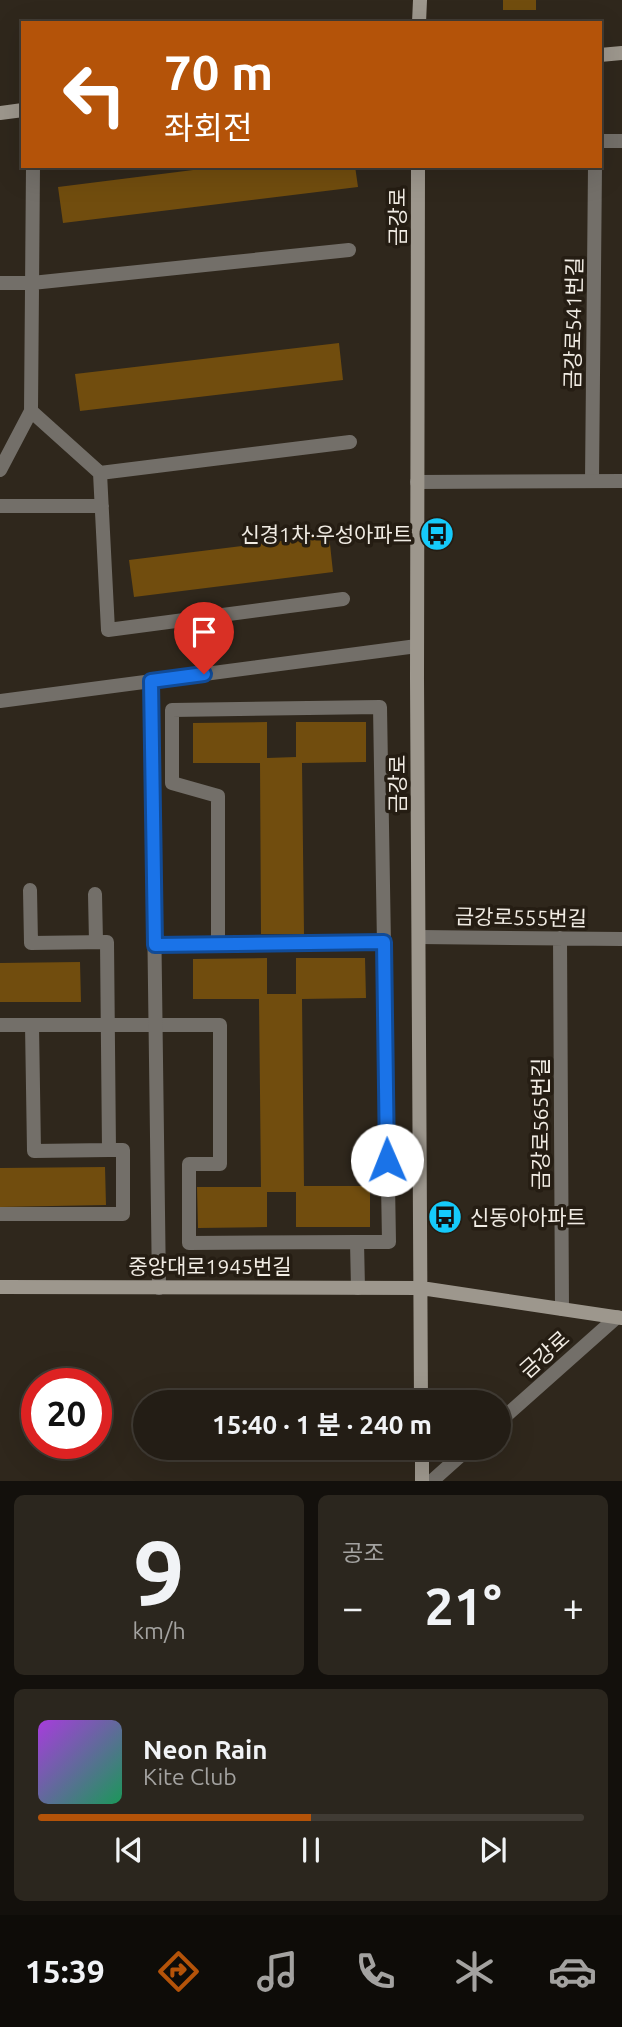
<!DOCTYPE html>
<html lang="ko">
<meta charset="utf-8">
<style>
body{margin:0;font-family:Ubuntu,"Noto Sans KR",sans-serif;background:#2b261e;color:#f1f3f6;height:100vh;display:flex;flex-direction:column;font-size:26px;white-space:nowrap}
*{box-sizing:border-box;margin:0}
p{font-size:23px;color:#a3a2a0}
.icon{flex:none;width:38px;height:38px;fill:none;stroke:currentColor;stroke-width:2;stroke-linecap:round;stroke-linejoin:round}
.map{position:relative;height:1481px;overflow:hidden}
.side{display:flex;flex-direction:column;gap:14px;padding:14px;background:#13100c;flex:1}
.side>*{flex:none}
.hud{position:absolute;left:21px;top:21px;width:581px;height:147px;border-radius:0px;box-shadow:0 7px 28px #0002,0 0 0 2px #403b34;background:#b45309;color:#fff;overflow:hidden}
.speed{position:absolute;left:21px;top:1368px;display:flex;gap:14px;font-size:35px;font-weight:700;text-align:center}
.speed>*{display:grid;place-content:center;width:91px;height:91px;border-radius:50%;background:#231d15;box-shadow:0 7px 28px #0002,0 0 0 2px #403b34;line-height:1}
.speed .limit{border:10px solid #d22;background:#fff;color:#111}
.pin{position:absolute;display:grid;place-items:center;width:60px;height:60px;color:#fff;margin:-72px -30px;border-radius:50% 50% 50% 0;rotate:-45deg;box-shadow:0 0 7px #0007}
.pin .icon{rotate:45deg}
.me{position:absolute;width:77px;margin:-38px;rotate:359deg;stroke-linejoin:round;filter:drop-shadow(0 0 5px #0008)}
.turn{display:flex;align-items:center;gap:24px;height:147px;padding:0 28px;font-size:32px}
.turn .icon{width:91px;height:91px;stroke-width:2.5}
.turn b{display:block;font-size:49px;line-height:60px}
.big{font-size:52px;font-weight:700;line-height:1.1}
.side .card{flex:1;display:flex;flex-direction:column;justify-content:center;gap:10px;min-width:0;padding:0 24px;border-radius:10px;background:#2b261e}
.side .dial{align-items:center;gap:0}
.dial b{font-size:91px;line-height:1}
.song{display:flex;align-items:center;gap:21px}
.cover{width:84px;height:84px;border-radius:10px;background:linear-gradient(135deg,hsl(280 70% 55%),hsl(150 70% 35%))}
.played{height:7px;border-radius:4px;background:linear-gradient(90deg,#b45309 50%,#403b34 50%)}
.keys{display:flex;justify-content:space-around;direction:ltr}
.heat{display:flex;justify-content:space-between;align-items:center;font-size:38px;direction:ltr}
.side .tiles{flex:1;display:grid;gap:14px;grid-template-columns:1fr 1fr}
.card:last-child{grid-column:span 2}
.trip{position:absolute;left:133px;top:1390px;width:378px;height:70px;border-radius:35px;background:#231d15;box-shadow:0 7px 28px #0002,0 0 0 2px #403b34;font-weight:700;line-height:70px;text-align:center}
.tabs{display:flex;height:112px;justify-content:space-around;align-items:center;background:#0e0c08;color:#a3a2a0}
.tabs .icon{width:49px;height:49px}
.tabs .active{color:#b45309}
.tabs b{font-size:32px;color:#f1f3f6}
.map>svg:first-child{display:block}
</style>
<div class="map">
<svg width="622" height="1481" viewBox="0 0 622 1481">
<rect width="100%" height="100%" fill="#2f271c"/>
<path fill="#714d0e" d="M503 0H536V10H503Z
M225 166H355L358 187 63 223 58 187Z
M339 343 343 380 80 411 75 374Z
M329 535 333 572 134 597 129 560Z
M267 722V758L296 757V722H366V762L302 763 304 934H261L260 763H193V723Z
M267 958V994H296V958H365L366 998 302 999 304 1186H370V1227H296V1192H267V1227L198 1228 197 1187H261L259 999H193V959Z
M80 962 81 1002H0V963Z
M105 1167 106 1205 0 1207V1168Z"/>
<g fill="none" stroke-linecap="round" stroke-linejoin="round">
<path stroke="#736f69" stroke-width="14" d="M600 141H622
M0 283H32L349 250
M31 411 100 473
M0 470 31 411 33 166
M592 481 595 166
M0 506H102
M343 599 108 630 100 473 350 442
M30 890 31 943 107 942 109 1150 34 1151 32 1025
M95 894 96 942
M218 944V796L172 783V710L380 707 389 1242H357L358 1288
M155 945 384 942
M0 1025H220V1164H189V1243L357 1242
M0 1214H123V1150H109"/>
<path stroke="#736f69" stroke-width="14" d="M417 482 622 481
M151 681 159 1288
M0 701 417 646
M419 937 622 939
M560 938 562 1309
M499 1422 617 1317
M432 1481 470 1447"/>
<path stroke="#9d978d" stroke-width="14" d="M419 23 420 0
M600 55 622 53
M0 113 23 110
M418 166 417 679 421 1402
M0 1287 421 1288 622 1318
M422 1447V1481"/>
</g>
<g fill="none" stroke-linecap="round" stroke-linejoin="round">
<g stroke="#114b97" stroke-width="18">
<path id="route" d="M204 674 151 681 155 945 384 942 387 1160"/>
</g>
<use href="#route" stroke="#1a73e8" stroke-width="12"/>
</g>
<defs>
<g id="bus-disc" transform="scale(1.75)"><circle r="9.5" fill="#15cafb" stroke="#251d13"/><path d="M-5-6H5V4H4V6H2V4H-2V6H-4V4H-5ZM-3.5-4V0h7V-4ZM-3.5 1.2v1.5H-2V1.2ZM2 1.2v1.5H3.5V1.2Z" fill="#111"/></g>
</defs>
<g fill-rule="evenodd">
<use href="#bus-disc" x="437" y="534"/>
<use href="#bus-disc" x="445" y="1217"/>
</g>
<g text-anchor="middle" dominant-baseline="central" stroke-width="7" stroke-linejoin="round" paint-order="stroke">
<g font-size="21" fill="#f1ece4" stroke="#251d13">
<text transform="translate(397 217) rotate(-90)">금강로</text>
<text transform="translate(573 323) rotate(-89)">금강로541번길</text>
<text transform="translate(397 784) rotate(-90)">금강로</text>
<text transform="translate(521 917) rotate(1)">금강로555번길</text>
<text transform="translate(540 1124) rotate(-90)">금강로565번길</text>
<text x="210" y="1266">중앙대로1945번길</text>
<text transform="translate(544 1354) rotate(-42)">금강로</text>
</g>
<g font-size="21" fill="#f1ece4" stroke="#251d13" text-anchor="end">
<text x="412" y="534">신경1차·우성아파트</text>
<text x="470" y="1217" text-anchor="start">신동아아파트</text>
</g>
</g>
</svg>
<div class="speed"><div class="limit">20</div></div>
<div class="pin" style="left:204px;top:674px;background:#d93025"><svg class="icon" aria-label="arrive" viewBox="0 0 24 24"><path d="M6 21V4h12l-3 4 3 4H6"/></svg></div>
<svg class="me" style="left:387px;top:1160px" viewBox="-20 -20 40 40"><circle r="19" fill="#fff"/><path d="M0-13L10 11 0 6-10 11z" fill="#1a73e8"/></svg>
<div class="trip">15:40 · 1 분 · 240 m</div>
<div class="hud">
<div class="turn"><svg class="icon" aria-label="left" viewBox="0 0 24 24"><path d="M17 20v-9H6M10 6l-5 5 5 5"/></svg><div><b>70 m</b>좌회전</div></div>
</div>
</div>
<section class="side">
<div class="tiles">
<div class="card dial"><b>9</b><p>km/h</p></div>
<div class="card"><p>공조</p>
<div class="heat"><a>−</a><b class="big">21°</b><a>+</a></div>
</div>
<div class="card">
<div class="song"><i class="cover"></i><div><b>Neon Rain</b><p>Kite Club</p></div></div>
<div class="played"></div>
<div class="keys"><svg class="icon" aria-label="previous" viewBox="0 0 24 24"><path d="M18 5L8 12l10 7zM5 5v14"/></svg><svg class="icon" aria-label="pause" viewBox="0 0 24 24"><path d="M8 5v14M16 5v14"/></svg><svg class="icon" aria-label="next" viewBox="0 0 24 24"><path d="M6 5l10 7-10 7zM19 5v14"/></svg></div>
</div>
</div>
</section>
<nav class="tabs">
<b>15:39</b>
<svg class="icon active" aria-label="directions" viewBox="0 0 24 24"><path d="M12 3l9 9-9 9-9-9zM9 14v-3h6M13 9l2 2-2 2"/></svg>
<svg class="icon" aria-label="music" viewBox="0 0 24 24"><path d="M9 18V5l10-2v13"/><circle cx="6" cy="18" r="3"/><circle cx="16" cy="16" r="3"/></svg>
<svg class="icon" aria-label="phone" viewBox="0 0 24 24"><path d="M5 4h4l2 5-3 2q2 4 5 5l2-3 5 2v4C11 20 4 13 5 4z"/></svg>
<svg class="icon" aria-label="climate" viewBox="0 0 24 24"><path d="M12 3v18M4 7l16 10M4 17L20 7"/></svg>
<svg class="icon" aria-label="car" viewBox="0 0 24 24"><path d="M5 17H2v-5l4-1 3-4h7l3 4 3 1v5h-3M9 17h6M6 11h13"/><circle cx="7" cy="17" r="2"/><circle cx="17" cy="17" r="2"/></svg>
</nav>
